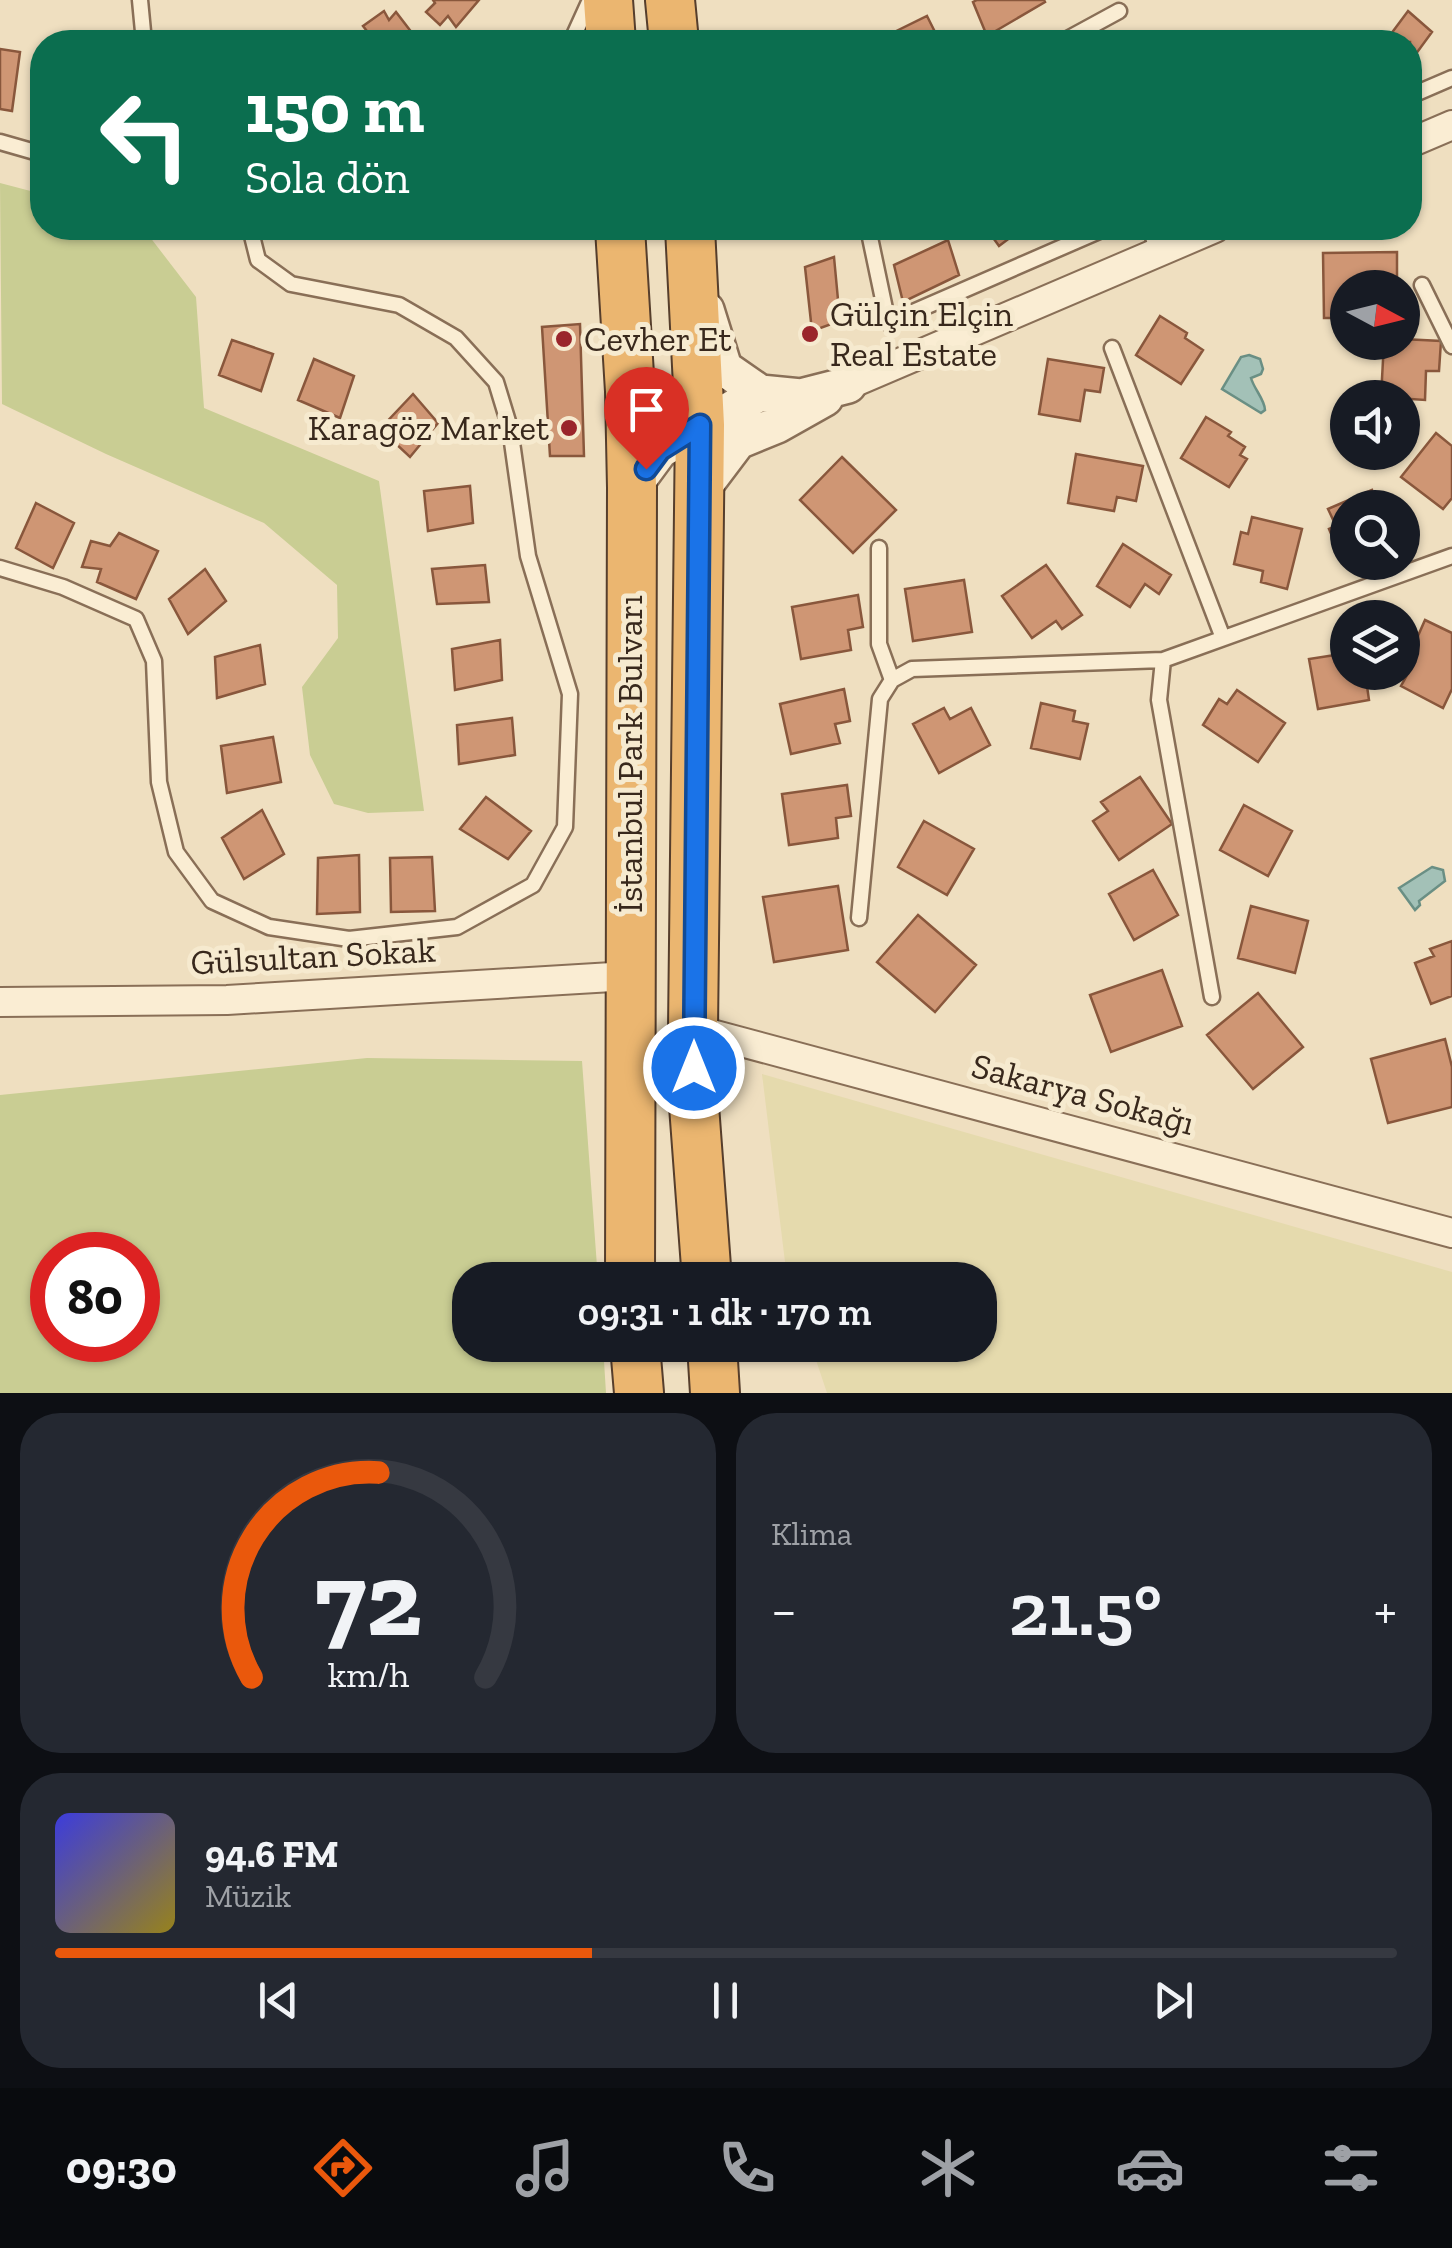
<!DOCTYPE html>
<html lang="tr">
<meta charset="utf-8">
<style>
body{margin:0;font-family:"Zilla Slab",serif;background:#242831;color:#f1f3f6;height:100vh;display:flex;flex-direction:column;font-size:38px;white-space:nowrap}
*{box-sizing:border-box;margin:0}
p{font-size:32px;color:#9ea1a6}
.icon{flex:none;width:55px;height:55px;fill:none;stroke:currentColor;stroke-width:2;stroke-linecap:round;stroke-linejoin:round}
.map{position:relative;height:1393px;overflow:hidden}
.drawer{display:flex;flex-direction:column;gap:20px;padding:20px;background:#0d0f14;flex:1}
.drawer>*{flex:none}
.hud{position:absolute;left:30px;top:30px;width:1392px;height:210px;border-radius:40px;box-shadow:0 2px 8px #0004;background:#0b6e4f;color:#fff;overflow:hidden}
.needle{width:65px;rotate:97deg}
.controls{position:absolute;left:1330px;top:270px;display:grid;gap:20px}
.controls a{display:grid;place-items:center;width:90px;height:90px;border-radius:50%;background:#171b24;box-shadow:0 2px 8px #0004;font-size:50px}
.speed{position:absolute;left:30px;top:1232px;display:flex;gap:20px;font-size:50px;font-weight:700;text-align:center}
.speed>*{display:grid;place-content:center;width:130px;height:130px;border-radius:50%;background:#171b24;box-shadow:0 2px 8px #0004;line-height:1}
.speed .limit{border:15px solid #d22;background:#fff;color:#111}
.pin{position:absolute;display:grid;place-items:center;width:85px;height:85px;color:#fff;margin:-102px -42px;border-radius:50% 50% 50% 0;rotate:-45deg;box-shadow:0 0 10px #0007}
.pin .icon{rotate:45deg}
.me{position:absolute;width:110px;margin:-55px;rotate:0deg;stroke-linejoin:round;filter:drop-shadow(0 0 8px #0008)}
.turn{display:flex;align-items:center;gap:35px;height:210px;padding:0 50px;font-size:45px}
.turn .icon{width:130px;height:130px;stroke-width:2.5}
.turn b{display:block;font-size:70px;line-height:85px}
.big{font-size:75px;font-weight:600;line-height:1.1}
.drawer .card{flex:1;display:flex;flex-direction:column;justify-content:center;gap:15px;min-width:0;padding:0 35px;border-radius:40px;background:#242831}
.drawer .dial{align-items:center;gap:0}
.dial svg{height:260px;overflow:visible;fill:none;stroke:#363941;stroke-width:7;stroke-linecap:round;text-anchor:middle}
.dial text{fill:#f1f3f6;stroke:none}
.song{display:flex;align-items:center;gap:30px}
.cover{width:120px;height:120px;border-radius:15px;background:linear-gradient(135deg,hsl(240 70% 55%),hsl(50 70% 35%))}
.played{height:10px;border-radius:5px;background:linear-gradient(90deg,#ea580c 40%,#363941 40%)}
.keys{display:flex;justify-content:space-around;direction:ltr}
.heat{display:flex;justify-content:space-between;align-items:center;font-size:55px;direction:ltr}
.drawer .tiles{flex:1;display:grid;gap:20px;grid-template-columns:1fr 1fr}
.card:last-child{grid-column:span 2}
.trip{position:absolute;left:452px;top:1262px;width:545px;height:100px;border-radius:40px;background:#171b24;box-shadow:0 2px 8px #0004;font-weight:600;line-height:100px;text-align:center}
.tabs{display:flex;height:160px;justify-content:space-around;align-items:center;background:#090b0e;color:#9ea1a6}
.tabs .icon{width:70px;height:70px}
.tabs .on{color:#ea580c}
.tabs b{font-size:45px;color:#f1f3f6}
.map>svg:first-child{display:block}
</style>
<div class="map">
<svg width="1452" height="1393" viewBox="0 0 1452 1393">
<rect width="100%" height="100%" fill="#efdfc0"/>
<path fill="#e5daad" d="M762 1074 1452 1272V1393H827L811 1345H980V1280H790L785 1262Z"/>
<path fill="#c9cd93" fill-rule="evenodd" d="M0 183 42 194V228H143L196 297 204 408 379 481 424 811 368 813 334 804 310 755 302 687 338 638 337 585 264 523 106 454 2 404Z
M367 1058 582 1061 598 1280H470V1345H603L606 1393H0V1095ZM52 1255H138V1340H52Z"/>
<path fill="#a3c1b7" stroke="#6a8f84" stroke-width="2.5" d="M1249 355 1260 359 1263 369 1261 374 1251 378C1254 389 1265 400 1265 410L1261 413 1222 389 1241 357Z
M1432 867 1443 870 1445 881 1419 901 1420 905 1415 910 1399 888Z"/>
<path fill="#cf9674" stroke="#89573c" stroke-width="2.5" d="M433 0H479L456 27 448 16 440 25 426 12 435 3Z
M977 0H1044L1045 2 987 36 973 2Z
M384 11 389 20 396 12 419 42H361L370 35 363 26Z
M1408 11 1432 32 1410 62V42H1385Z
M927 16 940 42H874Z
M0 49 20 52 12 111 0 109Z
M986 228H1023L999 246Z
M948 240 959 275 903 302 894 265Z
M1397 252V288H1348V318H1324L1323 253Z
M834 257 840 321 812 331 805 267Z
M1160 316 1187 333 1185 338 1203 350 1181 384 1136 355Z
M580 324 584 456H550L542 327Z
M1402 339 1441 341 1439 371H1426L1425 400 1381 397 1384 342H1402Z
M232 340 273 354 261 391 219 375Z
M314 359 354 376 340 418 298 400Z
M1048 359 1104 368 1100 392 1085 390 1080 421 1039 414Z
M413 394 438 423 410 457 380 429Z
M1206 417 1231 432 1228 436 1245 447 1240 455 1247 459 1229 487 1181 458Z
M1436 433 1452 446V498L1443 509 1401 477Z
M1076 454 1143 466 1136 501 1117 497 1114 511 1068 503Z
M842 457 896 510 853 553 800 500Z
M470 486 473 523 428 531 424 491Z
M1372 490 1379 508H1348V558L1342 560 1329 529 1336 526 1328 509Z
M36 503 74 523 53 568 16 548Z
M1252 517 1302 529 1287 589 1261 582 1263 571 1234 564 1241 532 1248 534Z
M119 533 158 551 136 599 97 582 101 569 82 567 91 541 110 546Z
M1123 544 1171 575 1159 594 1145 584 1130 607 1097 586Z
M485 565 489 602 437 604 432 569Z
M1046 565 1082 615 1062 629 1056 621 1032 638 1002 596Z
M205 569 226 601 188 634 169 599Z
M964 580 972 632 913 641 905 589Z
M858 595 863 627 848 630 851 650 801 659 792 607Z
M1425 620 1452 633V689L1443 708 1401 686 1412 666 1406 663Z
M500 640 502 680 455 690 452 649Z
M260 645 265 684 217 698 215 657Z
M1348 653V672H1365L1369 700 1318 709 1309 659Z
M844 689 850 721 835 724 840 743 791 754 780 704Z
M1237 690 1285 723 1258 762 1203 725 1219 699 1227 704Z
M1041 703 1075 711 1073 721 1088 724 1080 759 1031 748Z
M944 708 950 719 971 708 990 745 939 773 913 724Z
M512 718 515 755 459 764 457 725Z
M273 737 281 782 227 793 221 746Z
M1140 777 1172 824 1119 860 1093 821 1108 811 1101 802Z
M847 785 851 816 836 818 838 838 789 845 782 794Z
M486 797 531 831 508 859 460 829Z
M1244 805 1292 831 1268 876 1220 850Z
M262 810 284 854 244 879 222 838Z
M924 821 974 849 947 895 898 867Z
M359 855 360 912 317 914 318 858Z
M432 857 435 911 391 912 390 858Z
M1153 870 1178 915 1134 940 1109 894Z
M838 886 848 950 774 962 763 897Z
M1251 906 1308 921 1295 973 1238 958Z
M918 915 976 965 935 1012 877 962Z
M1452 941V996L1431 1004 1415 963 1434 956 1430 949Z
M1162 970 1182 1026 1111 1052 1090 995Z
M1258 993 1303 1047 1253 1089 1207 1035Z
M1445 1039 1452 1067V1107L1388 1123 1371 1059Z"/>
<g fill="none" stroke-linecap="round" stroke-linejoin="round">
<g stroke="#896f57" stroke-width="19">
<path id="service" d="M140 0 144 42
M571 42 590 0
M1062 42 1119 11
M1410 96 1452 78
M0 142 42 154
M868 228 888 323 1106 228
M1150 228 1158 252
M1422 285 1452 346
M1112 348 1223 638
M879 548V644L892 680
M0 568 63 587 136 619 154 661 159 782 176 852 212 901 269 927 349 939 457 927 533 885 565 827 570 694 528 556 510 428 496 382 456 338 399 305 291 284 258 260 250 228
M1163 660 1159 700 1212 997
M859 918 880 699 892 680 912 669 1163 660 1452 556"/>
</g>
<g stroke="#896f57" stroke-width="32">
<path id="minor" d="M1410 143 1452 125
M848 385 1215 228
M630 391 673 427 705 434
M0 1002 227 1000 629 976
M693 1029 1452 1233"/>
</g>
<g stroke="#896f57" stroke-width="40">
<path id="tertiary" d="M706 310 724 368 760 393 801 397 848 385
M632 488 660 450 760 393
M698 494 738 441 777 425 825 398"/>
</g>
<g stroke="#563e2c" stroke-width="52">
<path id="trunk" d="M608 0 611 42
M670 0 674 42
M620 228 630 391 632 488 630 1280
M690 228 700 425 693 1029 694 1106 707 1280
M635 1345 639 1393
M712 1345 715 1393"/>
</g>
<use href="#service" stroke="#faedd3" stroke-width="14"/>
<use href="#minor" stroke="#faedd3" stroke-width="28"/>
<use href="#tertiary" stroke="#faedd3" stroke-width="35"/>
<use href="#trunk" stroke="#ebb670" stroke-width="48"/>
</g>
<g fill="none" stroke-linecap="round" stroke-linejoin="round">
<g stroke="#114b97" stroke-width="25">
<path id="route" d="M646 469 660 450 700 425 694 1068"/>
</g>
<use href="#route" stroke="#1a73e8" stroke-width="18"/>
</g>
<g fill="#9a252b" stroke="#f6eacf" stroke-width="4">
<circle cx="810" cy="334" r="10"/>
<circle cx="564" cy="339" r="10"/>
<circle cx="569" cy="428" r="10"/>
</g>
<g text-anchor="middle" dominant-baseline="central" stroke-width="10" stroke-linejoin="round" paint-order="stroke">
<g font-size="35" fill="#38281c" stroke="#f6eacf" text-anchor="start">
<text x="830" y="314">Gülçin Elçin<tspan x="830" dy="40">Real Estate</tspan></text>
<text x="584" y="339">Cevher Et</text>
<text x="549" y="428" text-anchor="end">Karagöz Market</text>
</g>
<g font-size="35" fill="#38281c" stroke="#f6eacf">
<text transform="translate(630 754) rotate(-90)">İstanbul Park Bulvarı</text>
<text transform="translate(313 956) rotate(-3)">Gülsultan Sokak</text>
<text transform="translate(1083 1094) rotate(15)">Sakarya Sokağı</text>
</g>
</g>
</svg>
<div class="controls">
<a><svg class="needle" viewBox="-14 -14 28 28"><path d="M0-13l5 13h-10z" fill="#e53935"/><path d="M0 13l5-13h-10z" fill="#9ea1a6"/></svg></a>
<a><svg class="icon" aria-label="sound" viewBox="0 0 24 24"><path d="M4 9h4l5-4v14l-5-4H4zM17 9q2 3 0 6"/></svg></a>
<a><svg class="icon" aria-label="search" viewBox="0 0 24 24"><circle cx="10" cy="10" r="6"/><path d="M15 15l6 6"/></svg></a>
<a><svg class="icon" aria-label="layers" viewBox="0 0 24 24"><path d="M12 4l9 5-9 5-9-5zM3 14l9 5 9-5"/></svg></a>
</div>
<div class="speed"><div class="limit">80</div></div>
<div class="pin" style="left:646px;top:469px;background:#d93025"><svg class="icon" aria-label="arrive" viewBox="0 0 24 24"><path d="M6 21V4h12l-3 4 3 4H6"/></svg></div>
<svg class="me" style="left:694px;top:1068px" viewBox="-20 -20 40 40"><circle r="17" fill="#1a73e8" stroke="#fff" stroke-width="3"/><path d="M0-11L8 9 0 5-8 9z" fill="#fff"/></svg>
<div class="trip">09:31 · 1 dk · 170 m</div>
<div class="hud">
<div class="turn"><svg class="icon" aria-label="left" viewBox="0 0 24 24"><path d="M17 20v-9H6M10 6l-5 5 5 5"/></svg><div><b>150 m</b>Sola dön</div></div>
</div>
</div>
<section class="drawer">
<div class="tiles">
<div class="card dial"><svg viewBox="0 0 100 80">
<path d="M14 69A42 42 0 1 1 86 69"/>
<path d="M14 69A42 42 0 0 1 53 6" stroke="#ea580c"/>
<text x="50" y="56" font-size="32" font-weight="700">72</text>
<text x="50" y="72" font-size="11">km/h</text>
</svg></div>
<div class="card"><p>Klima</p>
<div class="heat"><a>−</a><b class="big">21.5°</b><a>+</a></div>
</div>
<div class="card">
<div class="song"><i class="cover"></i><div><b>94.6 FM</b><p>Müzik</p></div></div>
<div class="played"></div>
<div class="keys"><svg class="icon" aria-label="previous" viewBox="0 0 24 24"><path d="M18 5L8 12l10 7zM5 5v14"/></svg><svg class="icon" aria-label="pause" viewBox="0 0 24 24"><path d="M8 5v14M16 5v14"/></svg><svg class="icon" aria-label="next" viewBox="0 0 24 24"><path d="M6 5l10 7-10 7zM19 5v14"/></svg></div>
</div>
</div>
</section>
<nav class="tabs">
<b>09:30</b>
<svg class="icon on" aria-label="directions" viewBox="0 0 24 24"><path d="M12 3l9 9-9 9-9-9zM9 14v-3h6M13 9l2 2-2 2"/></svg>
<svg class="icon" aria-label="music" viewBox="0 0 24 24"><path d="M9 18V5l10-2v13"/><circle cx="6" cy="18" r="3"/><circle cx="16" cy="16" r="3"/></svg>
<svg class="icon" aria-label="phone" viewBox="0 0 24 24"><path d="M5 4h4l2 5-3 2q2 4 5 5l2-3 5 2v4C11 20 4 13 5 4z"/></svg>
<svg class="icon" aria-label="climate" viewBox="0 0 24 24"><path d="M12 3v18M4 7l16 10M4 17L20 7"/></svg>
<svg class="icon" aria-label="car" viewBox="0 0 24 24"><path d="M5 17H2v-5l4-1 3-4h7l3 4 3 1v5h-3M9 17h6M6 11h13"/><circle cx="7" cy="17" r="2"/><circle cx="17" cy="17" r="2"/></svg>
<svg class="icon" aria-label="filters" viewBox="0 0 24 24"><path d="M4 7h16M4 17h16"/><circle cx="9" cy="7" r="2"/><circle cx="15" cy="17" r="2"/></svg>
</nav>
